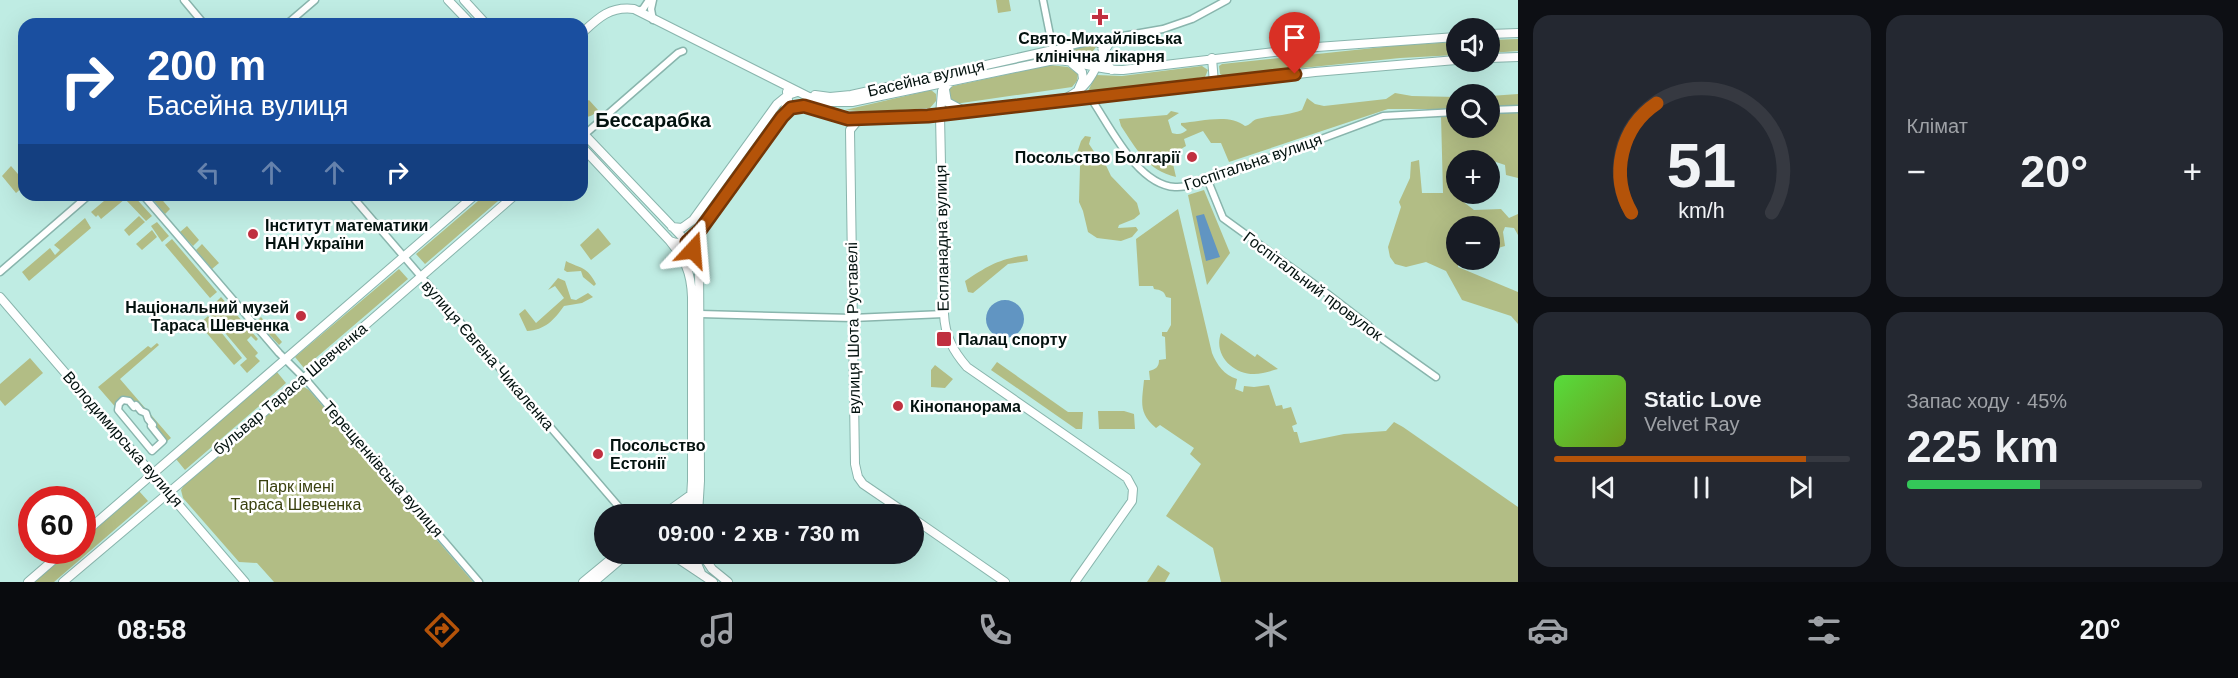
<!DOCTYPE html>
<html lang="uk">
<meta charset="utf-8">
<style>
body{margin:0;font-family:Helvetica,sans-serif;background:#242831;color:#f1f3f6;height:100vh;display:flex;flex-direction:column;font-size:22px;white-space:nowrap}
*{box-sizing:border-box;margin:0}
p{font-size:20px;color:#9ea1a6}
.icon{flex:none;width:33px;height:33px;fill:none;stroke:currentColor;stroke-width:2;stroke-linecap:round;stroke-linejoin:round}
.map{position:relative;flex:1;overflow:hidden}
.drawer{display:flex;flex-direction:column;gap:15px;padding:15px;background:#0d0f14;width:720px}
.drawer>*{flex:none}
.guide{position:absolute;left:18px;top:18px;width:570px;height:183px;border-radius:18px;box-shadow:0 6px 24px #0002;background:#1a4fa0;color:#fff;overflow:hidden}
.controls{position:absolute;left:1446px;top:18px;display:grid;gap:12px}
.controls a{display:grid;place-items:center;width:54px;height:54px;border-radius:50%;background:#171b24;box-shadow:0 6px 24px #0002;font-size:30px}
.speed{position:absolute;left:18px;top:486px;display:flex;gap:12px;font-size:30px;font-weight:700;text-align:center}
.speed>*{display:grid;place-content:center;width:78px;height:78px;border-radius:50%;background:#171b24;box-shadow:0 6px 24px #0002;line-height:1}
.speed .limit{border:9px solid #d22;background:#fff;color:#111}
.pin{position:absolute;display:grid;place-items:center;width:51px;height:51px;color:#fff;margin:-62px -26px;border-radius:50% 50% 50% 0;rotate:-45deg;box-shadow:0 0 6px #0007}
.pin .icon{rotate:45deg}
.me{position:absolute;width:66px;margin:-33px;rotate:19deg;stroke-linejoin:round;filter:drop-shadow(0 0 4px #0008)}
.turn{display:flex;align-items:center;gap:21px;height:126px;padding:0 30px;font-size:27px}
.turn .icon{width:78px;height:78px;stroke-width:2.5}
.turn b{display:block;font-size:42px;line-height:51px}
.lanes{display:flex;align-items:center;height:57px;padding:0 30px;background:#0003;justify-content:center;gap:30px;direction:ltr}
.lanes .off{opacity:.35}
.big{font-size:45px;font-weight:700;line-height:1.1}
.drawer .tile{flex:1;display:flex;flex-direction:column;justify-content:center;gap:9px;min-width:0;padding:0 21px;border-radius:18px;background:#242831}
.drawer .dial{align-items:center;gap:0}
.dial svg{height:156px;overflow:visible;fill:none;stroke:#363941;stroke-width:7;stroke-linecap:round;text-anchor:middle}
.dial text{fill:#f1f3f6;stroke:none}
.song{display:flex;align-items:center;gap:18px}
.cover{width:72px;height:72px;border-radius:9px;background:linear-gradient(135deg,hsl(110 70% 55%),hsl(80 70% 35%))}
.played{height:6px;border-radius:3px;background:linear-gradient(90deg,#b45309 85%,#363941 85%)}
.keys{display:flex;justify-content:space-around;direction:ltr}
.heat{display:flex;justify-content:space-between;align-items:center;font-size:33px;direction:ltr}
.charge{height:9px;border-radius:4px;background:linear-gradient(90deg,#34c759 45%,#363941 0)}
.drawer .tiles{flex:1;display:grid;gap:15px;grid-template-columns:repeat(2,1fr)}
.trip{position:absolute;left:594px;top:504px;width:330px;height:60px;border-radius:30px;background:#171b24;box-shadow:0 6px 24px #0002;font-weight:700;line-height:60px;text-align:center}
.menu{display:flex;height:96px;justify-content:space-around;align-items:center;background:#090b0e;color:#9ea1a6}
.menu .icon{width:42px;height:42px}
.menu .current{color:#b45309}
.menu b{font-size:27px;color:#f1f3f6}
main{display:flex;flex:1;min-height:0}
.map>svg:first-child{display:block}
</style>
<main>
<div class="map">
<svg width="1518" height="582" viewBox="0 0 1518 582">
<rect width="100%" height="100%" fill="#bfece3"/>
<path fill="#b2bd85" d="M996 0H1009L1011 11 998 13Z
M1518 39V51L1490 53V40Z
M1456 42V55L1400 58 1224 76 1220 74 1219 66 1222 64 1402 45Z
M1093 44 1096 47 1088 58 1073 53V49Z
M1050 65 1068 67 1078 74 1077 81 1072 87 955 104 947 97 948 89 953 86Z
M1202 66 1208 70 1205 77 1087 93 1096 75 1122 76Z
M931 90 936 94V101L930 108 869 112 845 110Z
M1395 93 1412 96 1456 97V109H1388L1229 162 1221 143H1211L1203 131 1184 139 1186 146 1171 155 1176 177C1147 170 1137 150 1121 126L1119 119 1167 115 1171 111 1179 113 1168 120 1172 133C1179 135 1182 134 1187 130L1181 125V123C1200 122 1229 113 1245 126 1251 125 1251 121 1257 119 1272 115 1287 116 1302 110L1307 98 1315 104 1324 106 1386 99Z
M1518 94V106L1490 107V96Z
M589 100 598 110C593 115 589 119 582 115V104Z
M1518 111V178L1506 175 1505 165 1490 160H1456L1457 197 1474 210 1501 209 1509 218 1518 214V235L1514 228 1505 227 1503 232 1505 246 1498 248C1489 243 1490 236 1490 226H1456V260H1458V267L1518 292V324L1511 316 1462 300 1446 271 1426 262 1406 267 1395 264 1390 257 1388 247 1401 207 1399 202 1410 178 1411 162 1419 160 1422 193H1443L1441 115 1456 114V128H1490V112Z
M1085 136 1091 137 1089 144 1097 156 1103 159 1111 176 1137 203 1140 214 1134 219 1119 225 1118 228 1136 227 1138 230 1132 237 1121 241 1097 238 1088 232 1083 211 1079 202 1080 166 1076 156 1081 141Z
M11 166 24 181V186L16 193 2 176Z
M1204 190 1230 253 1207 285 1188 195Z
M111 195H133L152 216 146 221 125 199 101 219 98 215 96 217 91 212Z
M149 195H158L170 209 165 214Z
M485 195H505L425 264 416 254Z
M1178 209 1212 353C1217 365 1224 375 1237 379L1235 389 1243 392 1244 386 1254 387 1269 385 1276 406 1282 405 1283 409 1291 407 1297 424 1292 426 1294 432H1297L1300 443 1344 434 1386 431 1394 422 1403 427 1518 507V582H1221L1213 548 1166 516 1201 464 1190 454 1194 448 1160 425 1156 428C1138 413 1142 402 1144 380H1150L1149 371C1156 369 1159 367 1159 360L1166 359 1165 337 1162 336V332H1167L1171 325V298L1166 297C1164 291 1161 290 1154 289L1153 286H1139L1136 239Z
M139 216 145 222 129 236 124 230Z
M85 218 91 228 29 281 22 272 50 248 55 255 60 250 54 245Z
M157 222 169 236 162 242 151 226Z
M187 226 199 240 193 246 180 232Z
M598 228 611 244 591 260 580 245Z
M152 230 157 237 142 250 136 244Z
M172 239 217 292 210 298 165 245Z
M202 244 219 263 212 269 196 250Z
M1027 255 1028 261 1008 264 973 293 968 292 965 281C989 265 999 259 1027 255Z
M566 261C581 269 587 266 596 284L594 286 583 277 581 271 567 272 564 270Z
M399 269 408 279 304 368 295 357Z
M558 278 565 281 571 299 576 300 588 293 593 297 582 303 564 306C554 320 545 330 527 331L519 314 525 309 536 323 564 298 555 286 548 290Z
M221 297 258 339 256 341 251 336 247 340 258 353 255 356 260 361 247 373 240 365 247 359 210 315 216 310 217 312 220 310 215 303Z
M208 316 242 358 234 365 199 324Z
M261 317 282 342 279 345 257 321Z
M1221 333 1255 357 1257 354 1278 369C1270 371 1262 374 1254 374 1233 374 1213 355 1221 333Z
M157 343 159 345 120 379 171 438 166 442H164L148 417 125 400 118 410 98 387 148 346 151 348Z
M30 358 43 373 5 406 0 400V384Z
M997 362 1068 412H1083L1082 429H1076L991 370Z
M935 365 953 379 945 388 931 387V370Z
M277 372 286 383 185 470 176 459Z
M304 387 309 390 473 582H274L257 563 239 562 183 498 181 490 184 485 296 389Z
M1098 411H1124L1134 414 1135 429H1099Z
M139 491 148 501 54 582H34L70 551 82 550 83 540Z
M1158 565 1170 573 1165 582H1147Z"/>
<path fill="#6195c2" d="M1204 214 1220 257 1206 261 1196 216Z
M986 319a19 19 0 1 1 38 0a19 19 0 1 1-38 0Z"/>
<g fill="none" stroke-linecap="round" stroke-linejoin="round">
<g stroke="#89b5ad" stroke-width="9">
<path id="minor" d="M184 0 204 24
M653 0 651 9 653 20
M1043 0 1053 50
M638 11 643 9 649 0
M287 24 315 0
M1038 62 1053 50 1083 43 1163 29 1192 19 1227 0
M1090 97C1110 126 1137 185 1175 187 1186 188 1197 183 1208 181L1383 116 1456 112
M1490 110 1518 109
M584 135 678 53 683 51
M1208 181 1223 218 1325 292 1368 325 1377 335 1436 377
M143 195 279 353 308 382 479 582
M351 195 625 514
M0 272 89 195
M700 314 852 318 944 314
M123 400 129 401 134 407 136 405 141 411 146 413 148 419 153 425 151 426 163 441 152 451 118 410 119 404Z"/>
</g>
<g stroke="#89b5ad" stroke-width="10">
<path id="major" d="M448 0 471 24
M464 0 486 24
M582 33C598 18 610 6 634 9L809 97 829 102H852L1054 60C1077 60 1100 71 1123 70L1317 47 1456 37
M1490 34 1518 33
M1096 41 1102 45 1104 61 1112 70
M1212 58 1214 83
M1490 58 1518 57
M1070 62 1082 72 1083 79 1079 88
M951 81 942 91 940 115 944 314C945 336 953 351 967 367L1127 478 1133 489 1132 501 1075 582
M945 90 947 102 962 110
M815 95 830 97 851 95 1053 50 1076 56 1087 61
M1068 97C1096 83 1095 61 1113 38
M782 117 791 108 804 106 848 119 928 116 1315 72 1456 60
M859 119 850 130 855 464 858 477 863 484 907 514
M582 132 687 242 697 259
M582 147 669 240C685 260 691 271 692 297V481L690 514
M672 227 682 228 693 220 777 104 788 95 797 92
M670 241C683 247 692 239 701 229L782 117 788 100 787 92
M0 297 245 582
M664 514 692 494
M676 514 691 502
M698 514 700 481 699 247 701 229
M914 519 1005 582
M82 535 475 195
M671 554 713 582
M693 554 701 573
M702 554 712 569 728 582
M28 582 65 550
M63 582 309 374 515 195
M583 582 617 554
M594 582 627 554"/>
</g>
<use href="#minor" stroke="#fff" stroke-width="6"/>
<use href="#major" stroke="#fff" stroke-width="8"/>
</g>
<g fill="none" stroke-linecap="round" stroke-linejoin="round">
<g stroke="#753606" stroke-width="15">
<path id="route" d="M693 250 687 242 701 229 782 117 791 108 804 106 848 119 928 116 1295 74"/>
</g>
<use href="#route" stroke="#b45309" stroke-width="10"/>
</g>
<g fill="#c03040" stroke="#fff" stroke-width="2">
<path d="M1097 8h6v6h6v6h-6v6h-6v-6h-6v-6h6z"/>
<circle cx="1192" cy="157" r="6"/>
<circle cx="253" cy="234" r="6"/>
<circle cx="301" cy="316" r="6"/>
<rect x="936" y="331" width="16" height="16" rx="3"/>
<circle cx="898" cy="406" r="6"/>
<circle cx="598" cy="454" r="6"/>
</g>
<g text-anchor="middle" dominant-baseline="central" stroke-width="5" stroke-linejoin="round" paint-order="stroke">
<g font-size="16" font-weight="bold" fill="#03120f" stroke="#fff" text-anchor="start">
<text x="1100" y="38" text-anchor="middle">Свято-Михайлівська<tspan x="1100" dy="18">клінічна лікарня</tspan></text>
<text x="1180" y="157" text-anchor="end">Посольство Болгарії</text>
<text x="265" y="225">Інститут математики<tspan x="265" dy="18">НАН України</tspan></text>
<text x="289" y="307" text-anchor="end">Національний музей<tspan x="289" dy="18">Тараса Шевченка</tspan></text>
<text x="958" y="339">Палац спорту</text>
<text x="910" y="406">Кінопанорама</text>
<text x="610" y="445">Посольство<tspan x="610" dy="18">Естонії</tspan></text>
</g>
<g font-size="16" fill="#03120f" stroke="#fff">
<text transform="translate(926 78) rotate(-13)">Басейна вулиця</text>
<text transform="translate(1253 162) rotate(-19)">Госпітальна вулиця</text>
<text transform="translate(942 238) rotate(-91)">Еспланадна вулиця</text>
<text transform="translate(1313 286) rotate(37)">Госпітальний провулок</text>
<text transform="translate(853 328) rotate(-91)">вулиця Шота Руставелі</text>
<text transform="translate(488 355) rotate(49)">вулиця Євгена Чикаленка</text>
<text transform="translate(290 389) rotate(-40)">бульвар Тараса Шевченка</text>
<text transform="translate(123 439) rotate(49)">Володимирська вулиця</text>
<text transform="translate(383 469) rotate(49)">Терещенківська вулиця</text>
</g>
<g font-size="16" fill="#39400e" stroke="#fff">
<text x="296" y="486">Парк імені<tspan x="296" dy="18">Тараса Шевченка</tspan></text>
</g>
<g font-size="20" font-weight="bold" fill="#03120f" stroke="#fff">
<text x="653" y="120">Бессарабка</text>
</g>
</g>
</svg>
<div class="controls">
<a><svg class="icon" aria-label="sound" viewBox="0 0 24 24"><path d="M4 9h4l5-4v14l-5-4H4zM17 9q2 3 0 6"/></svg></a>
<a><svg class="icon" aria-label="search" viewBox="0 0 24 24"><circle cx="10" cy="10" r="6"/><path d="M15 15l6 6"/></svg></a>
<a>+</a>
<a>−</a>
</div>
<div class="speed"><div class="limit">60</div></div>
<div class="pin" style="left:1295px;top:74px;background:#d93025"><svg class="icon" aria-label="arrive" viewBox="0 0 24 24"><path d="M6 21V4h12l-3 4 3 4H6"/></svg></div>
<svg class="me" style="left:693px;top:250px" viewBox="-20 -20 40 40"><path d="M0-17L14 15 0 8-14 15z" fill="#b45309" stroke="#fff" stroke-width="4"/></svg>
<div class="trip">09:00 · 2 хв · 730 m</div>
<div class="guide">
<div class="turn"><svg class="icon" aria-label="right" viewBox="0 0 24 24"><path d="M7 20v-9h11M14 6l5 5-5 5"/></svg><div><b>200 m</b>Басейна вулиця</div></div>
<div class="lanes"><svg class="icon off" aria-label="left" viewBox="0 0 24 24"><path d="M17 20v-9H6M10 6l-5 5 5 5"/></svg><svg class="icon off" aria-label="ahead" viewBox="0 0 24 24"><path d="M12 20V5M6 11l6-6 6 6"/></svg><svg class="icon off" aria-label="ahead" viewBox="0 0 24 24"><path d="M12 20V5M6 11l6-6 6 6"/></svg><svg class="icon" aria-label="right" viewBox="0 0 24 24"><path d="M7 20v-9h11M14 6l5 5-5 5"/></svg></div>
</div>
</div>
<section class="drawer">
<div class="tiles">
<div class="tile dial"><svg viewBox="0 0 100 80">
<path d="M14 69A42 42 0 1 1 86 69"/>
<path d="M14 69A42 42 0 0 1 27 13" stroke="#b45309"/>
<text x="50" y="56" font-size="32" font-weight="700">51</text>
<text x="50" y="72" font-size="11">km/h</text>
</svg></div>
<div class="tile"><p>Клімат</p>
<div class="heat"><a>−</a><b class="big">20°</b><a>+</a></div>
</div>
<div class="tile">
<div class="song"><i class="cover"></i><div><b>Static Love</b><p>Velvet Ray</p></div></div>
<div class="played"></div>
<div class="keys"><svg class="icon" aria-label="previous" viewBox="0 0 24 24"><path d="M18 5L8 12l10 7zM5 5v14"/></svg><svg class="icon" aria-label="pause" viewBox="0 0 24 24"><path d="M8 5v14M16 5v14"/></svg><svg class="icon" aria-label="next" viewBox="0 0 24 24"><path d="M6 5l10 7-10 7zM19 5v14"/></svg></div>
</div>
<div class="tile"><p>Запас ходу · 45%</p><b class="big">225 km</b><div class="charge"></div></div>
</div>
</section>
</main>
<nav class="menu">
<b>08:58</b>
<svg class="icon current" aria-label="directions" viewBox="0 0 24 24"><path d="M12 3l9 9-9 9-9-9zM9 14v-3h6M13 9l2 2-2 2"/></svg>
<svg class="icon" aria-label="music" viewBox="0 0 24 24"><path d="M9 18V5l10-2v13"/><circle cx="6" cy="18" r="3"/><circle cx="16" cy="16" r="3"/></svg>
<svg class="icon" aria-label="phone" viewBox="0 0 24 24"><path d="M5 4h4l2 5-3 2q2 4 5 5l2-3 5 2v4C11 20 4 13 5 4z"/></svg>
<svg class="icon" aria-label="climate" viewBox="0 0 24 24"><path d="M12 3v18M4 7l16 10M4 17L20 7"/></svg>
<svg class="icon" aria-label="car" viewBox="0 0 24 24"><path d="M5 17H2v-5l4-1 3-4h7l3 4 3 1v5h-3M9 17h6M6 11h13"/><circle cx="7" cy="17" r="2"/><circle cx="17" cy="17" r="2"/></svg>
<svg class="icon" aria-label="filters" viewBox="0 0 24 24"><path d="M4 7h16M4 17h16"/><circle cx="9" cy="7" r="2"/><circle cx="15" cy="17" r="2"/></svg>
<b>20°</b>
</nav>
